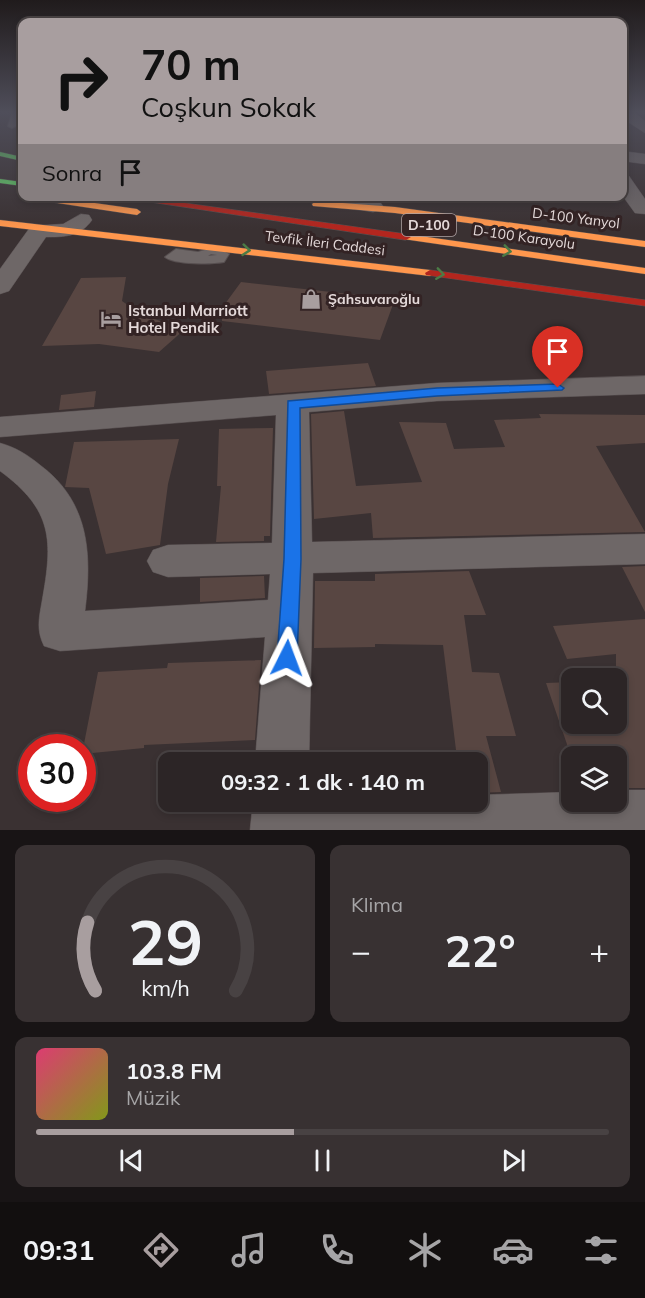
<!DOCTYPE html>
<html lang="tr">
<meta charset="utf-8">
<style>
body{margin:0;font-family:Mulish,sans-serif;background:#383132;color:#f1f3f6;height:100vh;display:flex;flex-direction:column;font-size:22px;white-space:nowrap}
*{box-sizing:border-box;margin:0}
p{font-size:20px;color:#a6a5a7}
.icon{flex:none;width:33px;height:33px;fill:none;stroke:currentColor;stroke-width:2;stroke-linecap:round;stroke-linejoin:round}
.map{position:relative;height:830px;overflow:hidden}
.sheet{display:flex;flex-direction:column;gap:15px;padding:15px;background:#181415;flex:1}
.sheet>*{flex:none}
.guide{position:absolute;left:18px;top:18px;width:609px;height:183px;border-radius:12px;box-shadow:0 3px 9px #0003,0 0 0 2px #484243;background:#a89e9f;color:#111;overflow:hidden}
.tools{position:absolute;left:561px;top:668px;display:grid;gap:12px}
.tools a{display:grid;place-items:center;width:66px;height:66px;border-radius:12px;background:#2c2526;box-shadow:0 3px 9px #0003,0 0 0 2px #484243;font-size:30px}
.speed{position:absolute;left:18px;top:734px;display:flex;gap:12px;font-size:30px;font-weight:700;text-align:center}
.speed>*{display:grid;place-content:center;width:78px;height:78px;border-radius:50%;background:#2c2526;box-shadow:0 3px 9px #0003,0 0 0 2px #484243;line-height:1}
.speed .limit{border:9px solid #d22;background:#fff;color:#111}
.pin{position:absolute;display:grid;place-items:center;width:51px;height:51px;color:#fff;margin:-62px -26px;border-radius:50% 50% 50% 0;rotate:-45deg;box-shadow:0 0 6px #0007}
.pin .icon{rotate:45deg}
.me{position:absolute;width:66px;margin:-33px;rotate:3deg;stroke-linejoin:round;filter:drop-shadow(0 0 4px #0008)}
.turn{display:flex;align-items:center;gap:21px;height:126px;padding:0 24px;font-size:27px}
.turn .icon{width:78px;height:78px;stroke-width:2.5}
.turn b{display:block;font-size:42px;line-height:51px}
.then{display:flex;align-items:center;height:57px;padding:0 24px;background:#0003;gap:12px;font-size:22px}
.big{font-size:45px;font-weight:700;line-height:1.1}
.sheet .card{flex:1;display:flex;flex-direction:column;justify-content:center;gap:9px;min-width:0;padding:0 21px;border-radius:12px;background:#383132}
.sheet .dial{align-items:center;gap:0}
.dial svg{height:156px;overflow:visible;fill:none;stroke:#484243;stroke-width:7;stroke-linecap:round;text-anchor:middle}
.dial text{fill:#f1f3f6;stroke:none}
.song{display:flex;align-items:center;gap:18px}
.cover{width:72px;height:72px;border-radius:9px;background:linear-gradient(135deg,hsl(340 70% 55%),hsl(70 70% 35%))}
.played{height:6px;border-radius:3px;background:linear-gradient(90deg,#a89e9f 45%,#484243 45%)}
.keys{display:flex;justify-content:space-around;direction:ltr}
.heat{display:flex;justify-content:space-between;align-items:center;font-size:33px;direction:ltr}
.sheet .tiles{flex:1;display:grid;gap:15px;grid-template-columns:1fr 1fr}
.card:last-child{grid-column:span 2}
.trip{position:absolute;left:158px;top:752px;width:330px;height:60px;border-radius:12px;background:#2c2526;box-shadow:0 3px 9px #0003,0 0 0 2px #484243;font-weight:700;line-height:60px;text-align:center}
.tab-bar{display:flex;height:96px;justify-content:space-around;align-items:center;background:#120f0f;color:#a6a5a7}
.tab-bar .icon{width:42px;height:42px}
.tab-bar .on{color:#a89e9f}
.tab-bar b{font-size:27px;color:#f1f3f6}
.map>svg:first-child{display:block}
</style>
<div class="map">
<svg width="645" height="830" viewBox="0 0 645 830">
<rect width="100%" height="100%" fill="#3a3132"/>
<path fill="#584642" d="M126 277 122 301 142 315 185 329 159 352 99 344 42 346 81 278Z
M241 282 395 299 380 340 222 321V308Z
M368 363 376 386 269 394 266 371Z
M96 391 94 407 59 410 61 395Z
M344 411 356 486 422 482 399 422 446 423 454 449 505 447 494 420 541 418 539 414 645 415V443L596 446 645 532 373 538 371 513 314 519 311 414Z
M273 428 270 536H264V541L216 542 221 486H217L219 429Z
M179 439 168 484 160 545 106 554 89 488 65 487 74 442Z
M645 566V612L622 567Z
M469 571 486 615H464L472 672 499 673 516 736H486L501 792 477 793V762H369V750H456L443 645 375 644V647L314 648 315 581H375V574Z
M264 576 265 598 200 602V578Z
M645 619V788H616V756H571L546 683 572 682V723H616V654L567 659 553 626Z
M261 660 255 740 144 745V748L82 754 98 672 167 668 168 663Z"/>
<g fill="none" stroke-linecap="round" stroke-linejoin="round">
<g stroke="#574f50" stroke-width="2">
<path id="lane" d="M12 113H20L16 126 12 128 8 126Z
M215 247 229 254 224 262C212 264 175 265 165 257L176 249 198 252ZM211 254 217 255 208 256Z"/>
</g>
<g stroke="#574f50" stroke-width="1">
<path id="street" d="M622 113H635L645 121V133L622 118Z
M622 151 645 154V164L622 161Z
M622 174 629 176 645 199V214L635 213 622 195Z
M304 196H353L380 202 383 206 380 210 373 212 314 202Z
M81 214 89 215 92 220C80 237 64 237 46 237L9 291 0 294V269L31 226 63 224Z
M645 376V394L437 401 309 412 312 542 645 534V564L313 573 309 762H255L265 637 60 651 44 646C36 630 39 618 42 601 53 540 53 510 0 471V443C15 447 28 455 40 465 90 502 92 555 85 611L268 600 270 574 168 577 153 572 147 561 153 550 168 545 272 543 276 415 0 437V417L437 383Z
M616 790H645V830H250L253 801H477V795L572 792V801H616Z"/>
</g>
<g stroke="#574f50" stroke-width="1">
<path id="fast" d="M0 152 22 157V161L0 156Z
M0 179 22 182V186L0 183Z"/>
</g>
<g stroke="#574f50" stroke-width="1">
<path id="slow" d="M22 194V196H45L137 209 141 212 137 215 24 198 20 196Z
M316 201 395 207 645 241V247L395 213 313 206 312 204Z
M0 220 430 270 435 273 430 276 0 226Z
M406 234 645 268V274L403 239V235Z"/>
</g>
<g stroke="#574f50" stroke-width="1">
<path id="jam" d="M110 196H135L406 234 411 237 406 240Z
M430 270 645 300V306L426 275 425 273Z"/>
</g>
<use href="#lane" fill="#6e6767" fill-rule="evenodd"/>
<use href="#street" fill="#6e6767" fill-rule="evenodd"/>
<use href="#fast" fill="#63d668" fill-rule="evenodd"/>
<use href="#slow" fill="#ff974d" fill-rule="evenodd"/>
<use href="#jam" fill="#b3261e" fill-rule="evenodd"/>
</g>
<defs><path id="oneway-chevron" d="M-2-3.5L2.5 0L-2 3.5" fill="none" stroke-width="1.6" stroke-linecap="round" stroke-linejoin="round" transform="scale(1.5)"/></defs>
<g stroke="#4b7c46">
<use href="#oneway-chevron" transform="translate(246 250) rotate(6)"/>
<use href="#oneway-chevron" transform="translate(507 251) rotate(8)"/>
<use href="#oneway-chevron" transform="translate(440 274) rotate(8)"/>
</g>
<linearGradient id="sky" x2="0" y2="1"><stop stop-color="#201b1c"/><stop offset="0.49" stop-color="#4f4e5a"/><stop offset="1" stop-color="#4f4e5a" stop-opacity="0"/></linearGradient>
<rect width="645" height="229" fill="url(#sky)"/>
<path fill="#1a73e8" stroke="#114b97" stroke-width="1.5" d="M558 384 564 388 562 390 437 396 300 408 301 559 297 658 294 664 287 667 280 664 277 658 284 559 288 401 437 388Z"/>
<defs>
<g id="shop-bare" transform="scale(1.62)"><path d="M-5-2.5h2.3a2.7 3.5 0 0 1 5.4 0H5L5.5 6h-11ZM-1.5-2.5h3a1.5 2.3 0 0 0-3 0Z" fill="#a89e9f" stroke="#332324" stroke-width="2.5" paint-order="stroke"/></g>
<g id="hotel-bare" transform="scale(1.62)"><path d="M-6-4.5h1.5V1H6V5H4.5V3h-9V5H-6ZM-4 0a1.8 1.8 0 1 1 3.6 0ZM.5 0V-2.5h3Q6-2.5 6 0Z" fill="#a89e9f" stroke="#332324" stroke-width="2.5" paint-order="stroke"/></g>
</defs>
<g fill-rule="evenodd">
<use href="#shop-bare" x="311" y="299"/>
<use href="#hotel-bare" x="111" y="319"/>
</g>
<g text-anchor="middle" dominant-baseline="central" stroke-width="6" stroke-linejoin="round" paint-order="stroke">
<g font-size="14" fill="#e4d9d9" stroke="#332324">
<text transform="translate(576 218) rotate(7)">D-100 Yanyol</text>
<text transform="translate(524 237) rotate(8)">D-100 Karayolu</text>
<text transform="translate(325 243) rotate(7)">Tevfik İleri Caddesi</text>
</g>
<rect fill="#332324" stroke="#afa2a3" stroke-width="1.5" x="402" y="214" width="54" height="22" rx="4.5"/>
<g font-size="14" font-weight="bold" fill="#e4d9d9">
<text x="429" y="225">D-100</text>
</g>
<g font-size="14" font-weight="bold" fill="#e4d9d9" stroke="#332324" text-anchor="start">
<text x="328" y="299">Şahsuvaroğlu</text>
</g>
<g font-size="15" font-weight="bold" fill="#e4d9d9" stroke="#332324" text-anchor="start">
<text x="128" y="310">Istanbul Marriott<tspan x="128" dy="17">Hotel Pendik</tspan></text>
</g>
</g>
</svg>
<div class="tools">
<a><svg class="icon" aria-label="search" viewBox="0 0 24 24"><circle cx="10" cy="10" r="6"/><path d="M15 15l6 6"/></svg></a>
<a><svg class="icon" aria-label="layers" viewBox="0 0 24 24"><path d="M12 4l9 5-9 5-9-5zM3 14l9 5 9-5"/></svg></a>
</div>
<div class="speed"><div class="limit">30</div></div>
<div class="pin" style="left:558px;top:388px;background:#d93025"><svg class="icon" aria-label="arrive" viewBox="0 0 24 24"><path d="M6 21V4h12l-3 4 3 4H6"/></svg></div>
<svg class="me" style="left:287px;top:658px" viewBox="-20 -20 40 40"><path d="M0-17L14 15 0 8-14 15z" fill="#1a73e8" stroke="#fff" stroke-width="4"/></svg>
<div class="trip">09:32 · 1 dk · 140 m</div>
<div class="guide">
<div class="turn"><svg class="icon" aria-label="right" viewBox="0 0 24 24"><path d="M7 20v-9h11M14 6l5 5-5 5"/></svg><div><b>70 m</b>Coşkun Sokak</div></div>
<div class="then">Sonra<svg class="icon" aria-label="arrive" viewBox="0 0 24 24"><path d="M6 21V4h12l-3 4 3 4H6"/></svg></div>
</div>
</div>
<section class="sheet">
<div class="tiles">
<div class="card dial"><svg viewBox="0 0 100 80">
<path d="M14 69A42 42 0 1 1 86 69"/>
<path d="M14 69A42 42 0 0 1 10 34" stroke="#a89e9f"/>
<text x="50" y="56" font-size="32" font-weight="700">29</text>
<text x="50" y="72" font-size="11">km/h</text>
</svg></div>
<div class="card"><p>Klima</p>
<div class="heat"><a>−</a><b class="big">22°</b><a>+</a></div>
</div>
<div class="card">
<div class="song"><i class="cover"></i><div><b>103.8 FM</b><p>Müzik</p></div></div>
<div class="played"></div>
<div class="keys"><svg class="icon" aria-label="previous" viewBox="0 0 24 24"><path d="M18 5L8 12l10 7zM5 5v14"/></svg><svg class="icon" aria-label="pause" viewBox="0 0 24 24"><path d="M8 5v14M16 5v14"/></svg><svg class="icon" aria-label="next" viewBox="0 0 24 24"><path d="M6 5l10 7-10 7zM19 5v14"/></svg></div>
</div>
</div>
</section>
<nav class="tab-bar">
<b>09:31</b>
<svg class="icon on" aria-label="directions" viewBox="0 0 24 24"><path d="M12 3l9 9-9 9-9-9zM9 14v-3h6M13 9l2 2-2 2"/></svg>
<svg class="icon" aria-label="music" viewBox="0 0 24 24"><path d="M9 18V5l10-2v13"/><circle cx="6" cy="18" r="3"/><circle cx="16" cy="16" r="3"/></svg>
<svg class="icon" aria-label="phone" viewBox="0 0 24 24"><path d="M5 4h4l2 5-3 2q2 4 5 5l2-3 5 2v4C11 20 4 13 5 4z"/></svg>
<svg class="icon" aria-label="climate" viewBox="0 0 24 24"><path d="M12 3v18M4 7l16 10M4 17L20 7"/></svg>
<svg class="icon" aria-label="car" viewBox="0 0 24 24"><path d="M5 17H2v-5l4-1 3-4h7l3 4 3 1v5h-3M9 17h6M6 11h13"/><circle cx="7" cy="17" r="2"/><circle cx="17" cy="17" r="2"/></svg>
<svg class="icon" aria-label="filters" viewBox="0 0 24 24"><path d="M4 7h16M4 17h16"/><circle cx="9" cy="7" r="2"/><circle cx="15" cy="17" r="2"/></svg>
</nav>
